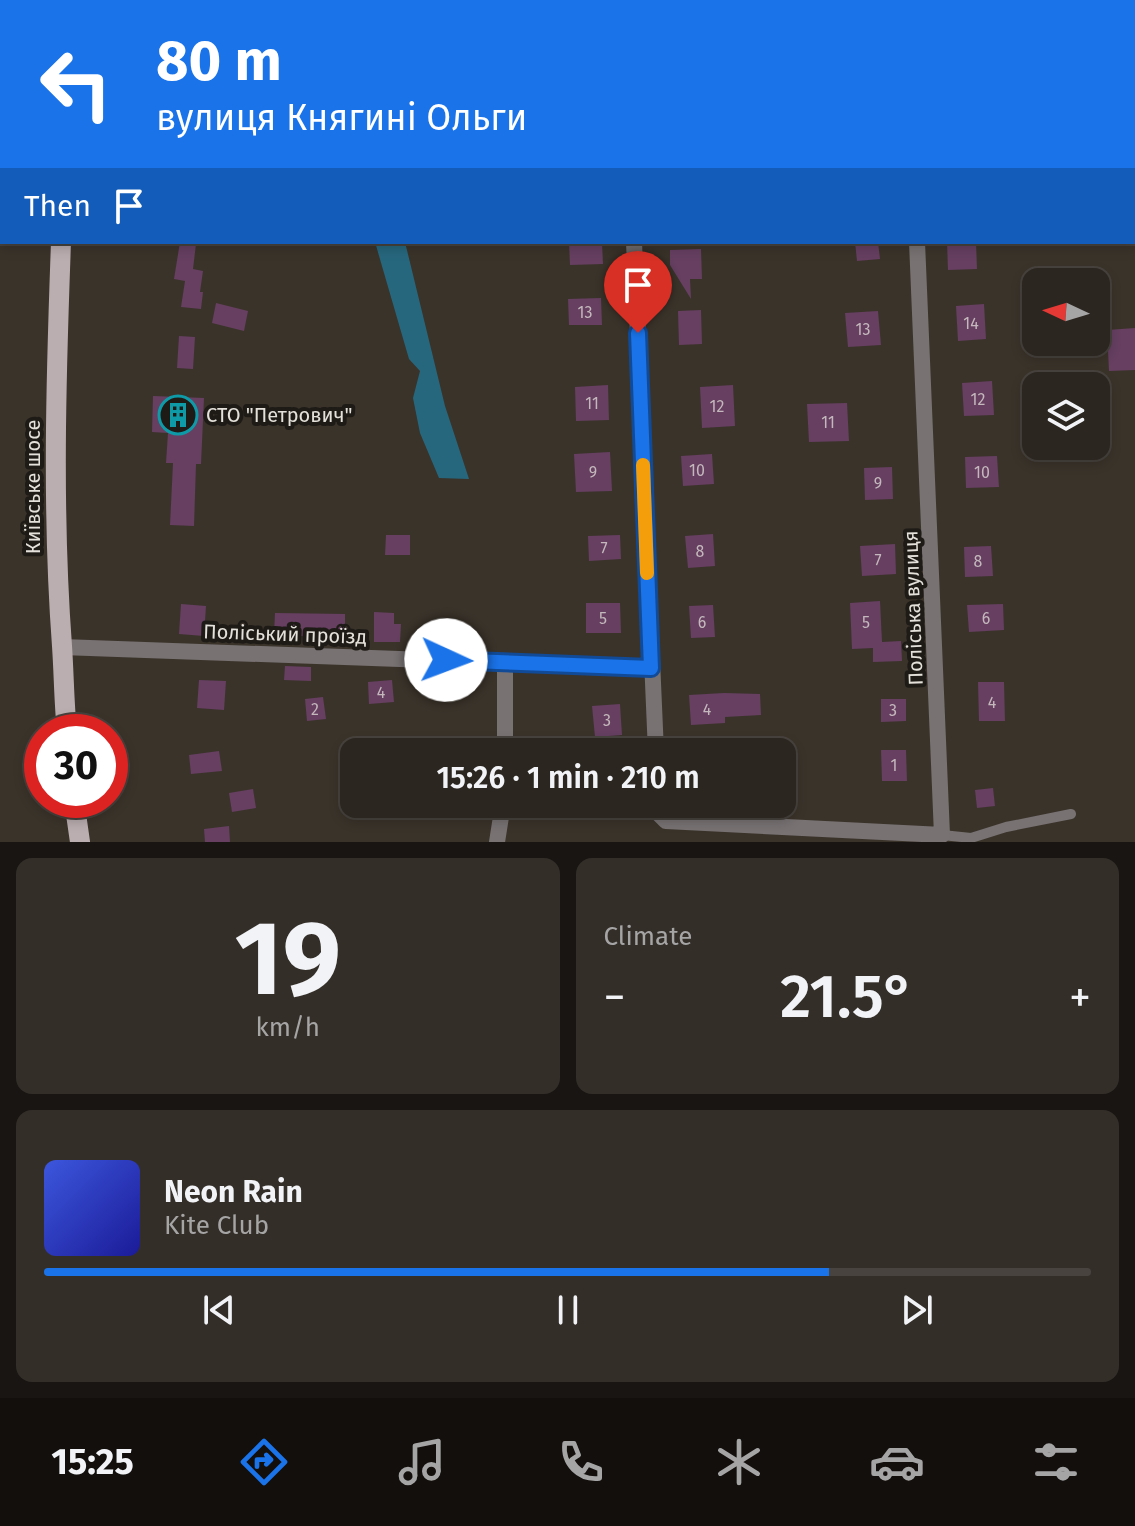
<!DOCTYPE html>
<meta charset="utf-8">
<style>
body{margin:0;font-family:"Fira Sans",sans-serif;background:#342e29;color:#f1f3f6;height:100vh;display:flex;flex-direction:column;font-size:30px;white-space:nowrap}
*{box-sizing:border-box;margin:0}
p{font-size:26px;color:#a6a5a5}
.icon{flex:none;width:44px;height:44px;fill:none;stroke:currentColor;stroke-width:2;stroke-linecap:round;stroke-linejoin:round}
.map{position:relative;height:842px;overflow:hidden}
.drawer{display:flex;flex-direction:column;gap:16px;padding:16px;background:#181512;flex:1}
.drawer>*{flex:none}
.hud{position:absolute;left:0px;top:0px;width:1136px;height:244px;box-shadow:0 4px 12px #0003,0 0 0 2px #48433e;background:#1a73e8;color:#fff;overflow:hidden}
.needle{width:52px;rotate:274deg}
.buttons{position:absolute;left:1022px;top:268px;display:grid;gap:16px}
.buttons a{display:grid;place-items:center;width:88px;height:88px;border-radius:16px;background:#2c2620;box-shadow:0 4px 12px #0003,0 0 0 2px #48433e;font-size:40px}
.speed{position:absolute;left:24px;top:714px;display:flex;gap:16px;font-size:40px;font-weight:700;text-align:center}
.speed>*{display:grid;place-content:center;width:104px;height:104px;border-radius:50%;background:#2c2620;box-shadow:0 4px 12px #0003,0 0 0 2px #48433e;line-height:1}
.speed .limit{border:12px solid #d22;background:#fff;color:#111}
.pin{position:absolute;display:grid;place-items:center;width:68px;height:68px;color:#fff;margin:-82px -34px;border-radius:50% 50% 50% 0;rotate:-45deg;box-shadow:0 0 8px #0007}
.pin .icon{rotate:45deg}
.me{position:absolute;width:88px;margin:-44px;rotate:92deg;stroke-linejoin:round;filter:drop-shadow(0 0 6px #0008)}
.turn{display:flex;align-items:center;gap:28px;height:168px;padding:0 24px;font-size:36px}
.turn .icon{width:104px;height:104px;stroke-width:2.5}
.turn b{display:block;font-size:56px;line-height:68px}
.then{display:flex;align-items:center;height:76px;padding:0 24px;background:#0003;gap:16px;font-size:30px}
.big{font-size:60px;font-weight:600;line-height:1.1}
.drawer .card{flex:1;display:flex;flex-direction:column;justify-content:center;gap:12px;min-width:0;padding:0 28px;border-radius:16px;background:#342e29}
.drawer .dial{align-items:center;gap:0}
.dial b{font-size:104px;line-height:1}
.song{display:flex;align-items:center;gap:24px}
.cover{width:96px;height:96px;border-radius:12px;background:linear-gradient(135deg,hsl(230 70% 55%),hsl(240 70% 35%))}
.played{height:8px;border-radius:4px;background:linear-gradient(90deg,#1a73e8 75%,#48433e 75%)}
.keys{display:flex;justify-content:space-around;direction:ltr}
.heat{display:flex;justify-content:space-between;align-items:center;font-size:44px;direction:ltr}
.drawer .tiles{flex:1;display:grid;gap:16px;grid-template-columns:1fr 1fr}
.card:last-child{grid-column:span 2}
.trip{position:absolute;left:340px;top:738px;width:456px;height:80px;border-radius:16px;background:#2c2620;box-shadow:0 4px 12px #0003,0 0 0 2px #48433e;font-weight:600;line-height:80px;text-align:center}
.menu{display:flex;height:128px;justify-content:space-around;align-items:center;background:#120f0d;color:#a6a5a5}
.menu .icon{width:56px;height:56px}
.menu .current{color:#1a73e8}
.menu b{font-size:36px;color:#f1f3f6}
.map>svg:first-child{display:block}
</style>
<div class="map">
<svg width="1135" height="842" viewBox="0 0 1135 842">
<rect width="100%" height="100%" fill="#3a332a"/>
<path fill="#27677e" d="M375 242H405L445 406 469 479 439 478 420 433 413 398 420 371 409 359Z"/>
<path fill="#663f61" d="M180 242 196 244 193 269 203 271 200 292H203L201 309 181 307 185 281 174 279Z
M569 242H602L603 264 570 265Z
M855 242H878L880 259 857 261Z
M947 242H976L977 269 948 270Z
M701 249 702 279H690L691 299 670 265V250Z
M601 298 602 325H569L568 299Z
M216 303 248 311 244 331 212 323Z
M984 304 986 339 958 341 956 306Z
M701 310 702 344 679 345 678 311Z
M878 311 881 345 848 347 845 313Z
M1135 328V370L1109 371 1107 330Z
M179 336 195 337 193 369 177 368Z
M992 381 994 415 964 416 962 383Z
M608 385 609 420 576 421 575 387Z
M733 385 735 426 702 428 700 387Z
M153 396 204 398 201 464H196L194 526 170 525 173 463H166L168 433 152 432Z
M847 403 849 441 809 442 807 404Z
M610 452 612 491 576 492 574 454Z
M712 454 714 484 683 486 681 456Z
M997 456 999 487 966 488 965 457Z
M892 467 893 499 865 500 864 468Z
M713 534 715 566 688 568 685 536Z
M386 535H410V555H385Z
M620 535 621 559 589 561 588 536Z
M895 544 896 574 862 576 860 546Z
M991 546 993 576 965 577 964 547Z
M880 601 882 642 901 641 902 661 873 662V648L852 649 850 603Z
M586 603H620L621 633H586Z
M181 604 206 606 204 636 179 634Z
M1003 604 1004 630 969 632 967 605Z
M713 605 715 637 691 638 689 606Z
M374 612 394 613V624H401L400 642H374Z
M275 613 345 614V640H328V637L274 635Z
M285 666 311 667V681L284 680Z
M199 680 226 681 224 710 197 708Z
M392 680 394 702 369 704 368 682Z
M978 682H1004L1005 721H979Z
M724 693 760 694 761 715 725 717V723L691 725 689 695Z
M323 697 326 719 307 721 305 699Z
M881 699H906V721L881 722Z
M620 704 622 735 595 737 592 706Z
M881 750H906L907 781H882Z
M219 751 222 771 191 774 189 755Z
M993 788 995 806 977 808 975 790Z
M253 789 256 808 232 812 229 793Z
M229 826 230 842H205L204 829Z"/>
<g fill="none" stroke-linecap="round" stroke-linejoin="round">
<path stroke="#787273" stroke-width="10" d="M942 835 971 838 1006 827 1071 814"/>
<path stroke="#787273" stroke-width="16" d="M625 0V2
M907 0V2
M634 242 656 752
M62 647 651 668
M505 752V662
M659 804V814L666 821 942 835 917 242
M497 842 503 804"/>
<path stroke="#bbaeb0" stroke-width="20" d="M71 2V0
M61 242C56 377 52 512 62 646 64 675 64 703 67 732
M74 800 80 842"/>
</g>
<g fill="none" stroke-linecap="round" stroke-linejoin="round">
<g stroke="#114b97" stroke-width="20">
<path id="route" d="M446 660 651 668 638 333"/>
</g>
<use href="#route" stroke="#1a73e8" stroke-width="14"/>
<path stroke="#f59e0b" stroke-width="14" d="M643 465 647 573"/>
</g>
<defs>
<g id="building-ring" transform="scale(2)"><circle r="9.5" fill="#1e1b17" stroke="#0f9aa8" stroke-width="1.5"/><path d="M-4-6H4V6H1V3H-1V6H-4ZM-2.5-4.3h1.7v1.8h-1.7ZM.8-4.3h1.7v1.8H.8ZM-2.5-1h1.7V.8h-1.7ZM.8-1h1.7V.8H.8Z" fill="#0f9aa8"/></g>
</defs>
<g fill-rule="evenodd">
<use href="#building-ring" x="178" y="415"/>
</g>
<g text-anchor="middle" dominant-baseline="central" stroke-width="8" stroke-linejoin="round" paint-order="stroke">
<g font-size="16" fill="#c4b8bc">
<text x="585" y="312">13</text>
<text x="971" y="323">14</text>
<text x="863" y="329">13</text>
<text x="978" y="399">12</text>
<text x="592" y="403">11</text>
<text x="717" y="406">12</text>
<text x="828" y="422">11</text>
<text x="697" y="470">10</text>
<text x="593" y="472">9</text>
<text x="982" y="472">10</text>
<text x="878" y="483">9</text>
<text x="604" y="548">7</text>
<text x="700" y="551">8</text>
<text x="878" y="560">7</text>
<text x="978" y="561">8</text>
<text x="603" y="618">5</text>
<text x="986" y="618">6</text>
<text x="702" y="622">6</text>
<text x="866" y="622">5</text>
<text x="381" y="692">4</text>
<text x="992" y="702">4</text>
<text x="315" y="709">2</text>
<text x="707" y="709">4</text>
<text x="893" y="710">3</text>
<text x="607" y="720">3</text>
<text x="894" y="765">1</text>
</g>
<g font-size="20" fill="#e4e0da" stroke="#1e1b17" text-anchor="start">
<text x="206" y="415">СТО "Петрович"</text>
</g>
<g font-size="20" fill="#e4e0da" stroke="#1e1b17">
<text transform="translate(33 487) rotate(-90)">Київське шосе</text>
<text transform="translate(913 608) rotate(-92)">Поліська вулиця</text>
<text transform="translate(285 634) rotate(2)">Поліський проїзд</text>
</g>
</g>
</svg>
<div class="buttons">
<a><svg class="needle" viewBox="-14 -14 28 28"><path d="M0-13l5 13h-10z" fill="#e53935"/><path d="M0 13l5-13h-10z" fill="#a6a5a5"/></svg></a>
<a><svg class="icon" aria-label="layers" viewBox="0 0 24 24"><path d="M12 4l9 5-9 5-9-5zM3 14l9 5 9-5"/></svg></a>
</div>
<div class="speed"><div class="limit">30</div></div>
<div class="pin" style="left:638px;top:333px;background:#d93025"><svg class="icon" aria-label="arrive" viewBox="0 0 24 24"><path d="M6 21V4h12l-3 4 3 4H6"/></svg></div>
<svg class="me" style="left:446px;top:660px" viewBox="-20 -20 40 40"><circle r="19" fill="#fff"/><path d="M0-13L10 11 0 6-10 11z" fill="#1a73e8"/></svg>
<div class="trip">15:26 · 1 min · 210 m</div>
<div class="hud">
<div class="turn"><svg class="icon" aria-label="left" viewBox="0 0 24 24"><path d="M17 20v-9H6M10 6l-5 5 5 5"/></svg><div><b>80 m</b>вулиця Княгині Ольги</div></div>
<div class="then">Then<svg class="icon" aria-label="arrive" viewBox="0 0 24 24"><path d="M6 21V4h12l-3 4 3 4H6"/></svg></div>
</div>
</div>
<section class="drawer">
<div class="tiles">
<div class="card dial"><b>19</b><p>km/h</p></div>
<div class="card"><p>Climate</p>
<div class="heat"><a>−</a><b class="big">21.5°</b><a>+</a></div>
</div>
<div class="card">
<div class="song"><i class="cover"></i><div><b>Neon Rain</b><p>Kite Club</p></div></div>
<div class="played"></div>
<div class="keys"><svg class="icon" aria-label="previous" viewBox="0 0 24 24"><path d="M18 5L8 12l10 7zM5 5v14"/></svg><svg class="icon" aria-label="pause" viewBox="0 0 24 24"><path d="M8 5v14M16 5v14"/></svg><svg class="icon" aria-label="next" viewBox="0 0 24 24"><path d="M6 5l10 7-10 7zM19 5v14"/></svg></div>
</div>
</div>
</section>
<nav class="menu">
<b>15:25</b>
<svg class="icon current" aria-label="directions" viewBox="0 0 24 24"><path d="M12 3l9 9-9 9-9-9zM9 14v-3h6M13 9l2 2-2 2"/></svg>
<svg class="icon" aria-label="music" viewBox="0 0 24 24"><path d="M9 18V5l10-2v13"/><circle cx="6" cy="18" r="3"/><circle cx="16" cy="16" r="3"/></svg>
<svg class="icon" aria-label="phone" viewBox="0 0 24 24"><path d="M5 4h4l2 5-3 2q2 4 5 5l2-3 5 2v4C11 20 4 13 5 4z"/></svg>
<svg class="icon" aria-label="climate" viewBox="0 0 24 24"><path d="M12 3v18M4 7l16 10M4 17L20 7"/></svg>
<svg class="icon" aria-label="car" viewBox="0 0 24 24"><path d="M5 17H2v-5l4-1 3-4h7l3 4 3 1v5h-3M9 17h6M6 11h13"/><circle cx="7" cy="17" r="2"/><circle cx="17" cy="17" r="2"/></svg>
<svg class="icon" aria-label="filters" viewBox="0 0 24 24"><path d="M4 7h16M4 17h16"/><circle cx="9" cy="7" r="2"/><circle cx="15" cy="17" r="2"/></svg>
</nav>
